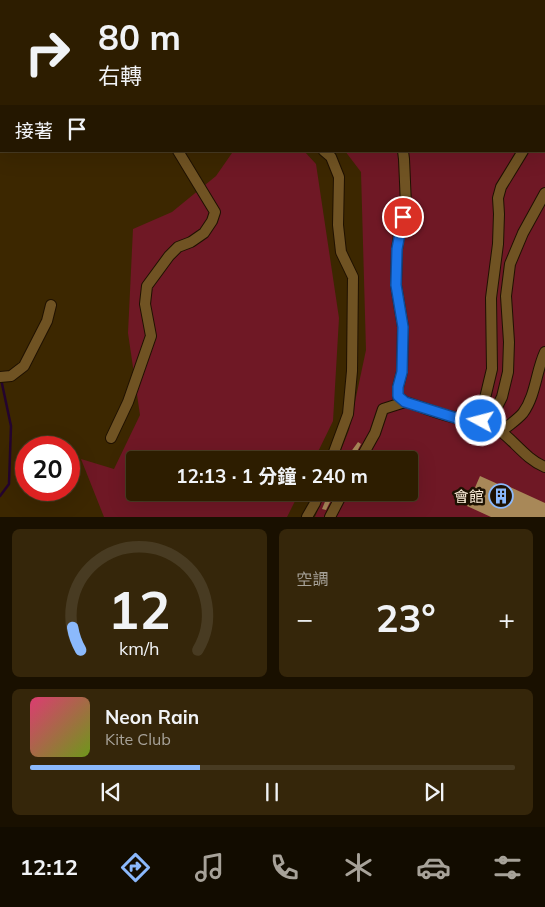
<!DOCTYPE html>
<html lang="zh-TW">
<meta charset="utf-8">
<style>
body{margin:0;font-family:Mulish,"Noto Sans TC",sans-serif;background:#35260a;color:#f1f3f6;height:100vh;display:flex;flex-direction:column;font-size:19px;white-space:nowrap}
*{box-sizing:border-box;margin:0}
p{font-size:16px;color:#a7a299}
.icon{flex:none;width:28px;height:28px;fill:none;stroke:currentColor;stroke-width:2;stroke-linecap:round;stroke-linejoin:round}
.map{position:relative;height:517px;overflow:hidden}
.sheet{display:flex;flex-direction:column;gap:12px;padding:12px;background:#191000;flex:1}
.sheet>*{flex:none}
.guide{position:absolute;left:0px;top:0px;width:545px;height:152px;box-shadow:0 5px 20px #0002,0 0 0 1px #483b22;background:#2d1d00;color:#f1f3f6;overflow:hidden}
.speed{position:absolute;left:15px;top:436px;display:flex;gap:10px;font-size:25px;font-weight:700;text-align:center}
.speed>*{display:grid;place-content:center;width:65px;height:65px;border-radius:50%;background:#2d1d00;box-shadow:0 5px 20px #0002,0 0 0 1px #483b22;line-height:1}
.speed .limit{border:8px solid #d22;background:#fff;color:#111}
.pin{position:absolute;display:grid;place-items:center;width:42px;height:42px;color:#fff;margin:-21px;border:2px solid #fff;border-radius:50%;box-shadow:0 1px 5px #0007}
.me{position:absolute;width:55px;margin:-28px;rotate:277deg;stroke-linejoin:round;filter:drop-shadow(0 0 4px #0008)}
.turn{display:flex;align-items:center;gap:18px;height:105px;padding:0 15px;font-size:22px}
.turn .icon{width:65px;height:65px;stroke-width:2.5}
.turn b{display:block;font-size:35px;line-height:42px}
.then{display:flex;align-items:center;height:48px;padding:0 15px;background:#0003;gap:10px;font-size:19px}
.big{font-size:38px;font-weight:700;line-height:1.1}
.sheet .tile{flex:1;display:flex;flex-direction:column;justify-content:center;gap:8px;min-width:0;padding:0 18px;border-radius:8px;background:#35260a}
.sheet .dial{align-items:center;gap:0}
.dial svg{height:130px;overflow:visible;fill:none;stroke:#483b22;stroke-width:7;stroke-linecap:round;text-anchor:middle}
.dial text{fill:#f1f3f6;stroke:none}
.song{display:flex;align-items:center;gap:15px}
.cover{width:60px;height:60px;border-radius:8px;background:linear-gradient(135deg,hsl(340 70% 55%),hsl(80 70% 35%))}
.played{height:5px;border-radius:2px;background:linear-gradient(90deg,#8bb9fc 35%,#483b22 35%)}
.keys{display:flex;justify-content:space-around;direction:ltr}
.heat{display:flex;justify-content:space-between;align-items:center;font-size:28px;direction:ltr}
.sheet .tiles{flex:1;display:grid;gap:12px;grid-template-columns:1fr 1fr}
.tile:last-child{grid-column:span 2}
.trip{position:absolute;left:126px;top:451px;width:292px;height:50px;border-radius:5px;background:#2d1d00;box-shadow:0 5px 20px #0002,0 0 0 1px #483b22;font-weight:700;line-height:50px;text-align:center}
.dock{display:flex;height:80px;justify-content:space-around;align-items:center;background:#120c00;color:#a7a299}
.dock .icon{width:35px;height:35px}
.dock .selected{color:#8bb9fc}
.dock b{font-size:22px;color:#f1f3f6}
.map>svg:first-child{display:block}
</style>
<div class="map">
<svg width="545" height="517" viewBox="0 0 545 517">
<rect width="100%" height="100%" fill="#3c2700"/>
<path fill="#6f1825" d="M53 0H213L212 1H52Z
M255 0H545V517H315L325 493 410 492V460H337L349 430 366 350 361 172 345 151H544V1H255Z
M230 151H304L316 164 339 318 333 421 314 460H135V492L299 493 287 517H104L81 459 114 469 140 415 128 333 133 229 172 212 216 176 232 153Z"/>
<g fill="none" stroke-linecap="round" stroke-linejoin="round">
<path stroke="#24042e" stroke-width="2.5" d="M25 1V0
M0 98 1 97
M0 496 9 484 11 426 1 379"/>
</g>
<path fill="#a88858" d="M469 430H478V444H469Z
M358 442 361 444 354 457 350 453Z
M480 476 509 489 510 487 545 503V517H491L467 506Z
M329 492H335L326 510 322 509Z"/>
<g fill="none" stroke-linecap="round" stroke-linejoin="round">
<g stroke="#1f1100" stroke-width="12">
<path id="minor" d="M7 1V0
M233 1 234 0
M282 1 283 0
M384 1V0
M452 1V0
M0 17 1 14
M544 116 545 114
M324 151 331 157 339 177 338 225 341 252 353 277 352 371 348 414 331 460
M403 151 404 159 406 205 400 229 397 249 396 285 403 327 402 372 398 387V396L405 402C421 406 440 415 457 418 470 420 477 417 490 424 511 435 523 458 545 467
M0 377 11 376 24 366 47 321 51 305
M481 421V415L492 369 491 298 498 244 499 214 498 198 501 187 523 151
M489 423 502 397 508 372 509 342 506 296 510 264 523 233 545 193
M502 431C509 425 517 420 523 413 536 395 536 371 545 352
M111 438 128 402 151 336 145 304 147 286 169 256 178 247 191 242 204 233 212 221 215 212 178 151
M360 460 375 433 383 409 405 402
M307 517 315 503 319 492
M330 517 343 492"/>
</g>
<use href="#minor" stroke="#705323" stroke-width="10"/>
</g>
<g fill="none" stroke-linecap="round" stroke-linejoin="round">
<g stroke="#114b97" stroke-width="12">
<path id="route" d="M403 217 397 249 396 285 403 327 402 372 398 387V396L405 402 456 418H475L481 421"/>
</g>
<use href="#route" stroke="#1a73e8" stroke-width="9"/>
</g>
<defs>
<g id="building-ring" transform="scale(1.25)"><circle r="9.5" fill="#1d1101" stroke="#8bb9fc" stroke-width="1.5"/><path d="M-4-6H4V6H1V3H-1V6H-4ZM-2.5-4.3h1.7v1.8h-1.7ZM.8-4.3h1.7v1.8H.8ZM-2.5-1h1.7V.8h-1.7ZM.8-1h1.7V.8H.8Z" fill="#8bb9fc"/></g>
</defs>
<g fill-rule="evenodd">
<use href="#building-ring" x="501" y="496"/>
</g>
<g text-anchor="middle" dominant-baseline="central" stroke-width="5" stroke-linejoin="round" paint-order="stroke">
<g font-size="15" fill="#fdefdb" stroke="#1d1101" text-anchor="end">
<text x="484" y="496">會館</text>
</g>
</g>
</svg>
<div class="speed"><div class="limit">20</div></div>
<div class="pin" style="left:403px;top:217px;background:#d93025"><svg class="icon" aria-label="arrive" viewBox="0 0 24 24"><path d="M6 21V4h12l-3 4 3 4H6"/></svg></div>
<svg class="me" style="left:481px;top:421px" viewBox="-20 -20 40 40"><circle r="17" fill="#1a73e8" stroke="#fff" stroke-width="3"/><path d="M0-11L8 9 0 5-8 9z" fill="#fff"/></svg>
<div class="trip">12:13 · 1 分鐘 · 240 m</div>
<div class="guide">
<div class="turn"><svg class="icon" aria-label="right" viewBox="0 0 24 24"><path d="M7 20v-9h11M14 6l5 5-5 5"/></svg><div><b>80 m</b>右轉</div></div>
<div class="then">接著<svg class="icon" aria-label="arrive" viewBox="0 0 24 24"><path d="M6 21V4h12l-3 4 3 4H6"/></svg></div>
</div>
</div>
<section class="sheet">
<div class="tiles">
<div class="tile dial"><svg viewBox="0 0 100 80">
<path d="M14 69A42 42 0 1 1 86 69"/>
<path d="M14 69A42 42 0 0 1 9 55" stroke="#8bb9fc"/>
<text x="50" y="56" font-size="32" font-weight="700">12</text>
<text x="50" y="72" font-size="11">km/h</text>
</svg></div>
<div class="tile"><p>空調</p>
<div class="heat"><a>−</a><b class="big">23°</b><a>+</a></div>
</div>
<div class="tile">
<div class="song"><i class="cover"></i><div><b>Neon Rain</b><p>Kite Club</p></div></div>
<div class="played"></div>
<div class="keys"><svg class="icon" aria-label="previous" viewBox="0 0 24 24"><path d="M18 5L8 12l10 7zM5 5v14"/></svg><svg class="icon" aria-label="pause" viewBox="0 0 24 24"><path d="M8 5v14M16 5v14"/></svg><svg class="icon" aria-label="next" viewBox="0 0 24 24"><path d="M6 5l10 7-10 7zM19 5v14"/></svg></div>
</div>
</div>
</section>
<nav class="dock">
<b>12:12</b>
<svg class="icon selected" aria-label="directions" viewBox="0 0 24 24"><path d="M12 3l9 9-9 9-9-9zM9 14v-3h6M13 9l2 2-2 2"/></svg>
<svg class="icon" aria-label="music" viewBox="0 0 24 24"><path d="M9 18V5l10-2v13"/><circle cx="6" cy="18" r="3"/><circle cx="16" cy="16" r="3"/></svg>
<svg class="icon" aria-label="phone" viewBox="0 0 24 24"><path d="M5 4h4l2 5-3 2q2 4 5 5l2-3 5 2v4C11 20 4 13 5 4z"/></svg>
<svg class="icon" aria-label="climate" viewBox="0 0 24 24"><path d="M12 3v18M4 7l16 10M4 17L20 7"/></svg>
<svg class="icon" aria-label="car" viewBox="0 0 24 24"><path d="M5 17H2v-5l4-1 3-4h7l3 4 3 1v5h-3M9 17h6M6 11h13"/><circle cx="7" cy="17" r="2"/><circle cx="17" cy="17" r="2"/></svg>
<svg class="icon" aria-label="filters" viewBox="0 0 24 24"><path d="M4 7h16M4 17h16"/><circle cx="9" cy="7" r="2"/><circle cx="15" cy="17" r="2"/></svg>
</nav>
